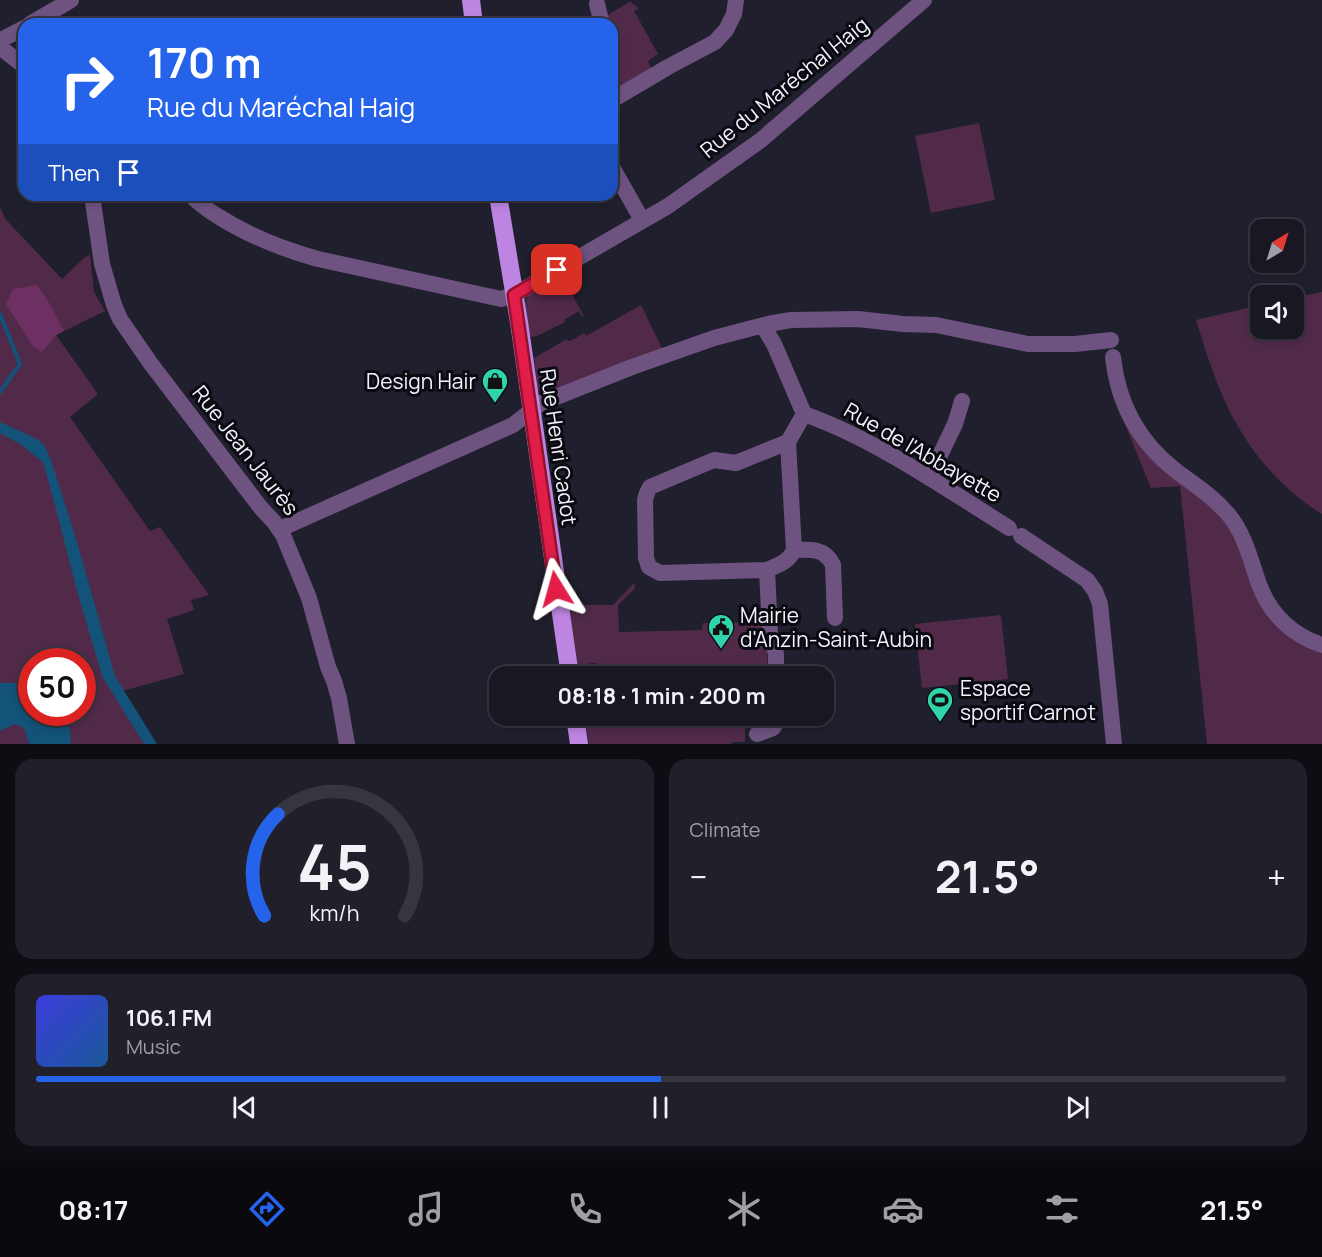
<!DOCTYPE html>
<meta charset="utf-8">
<style>
body{margin:0;font-family:Manrope,sans-serif;background:#21202a;color:#f1f3f6;height:100vh;display:flex;flex-direction:column;font-size:22px;white-space:nowrap}
*{box-sizing:border-box;margin:0}
p{font-size:20px;color:#9f9fa5}
.icon{flex:none;width:33px;height:33px;fill:none;stroke:currentColor;stroke-width:2;stroke-linecap:round;stroke-linejoin:round}
.map{position:relative;height:744px;overflow:hidden}
.sheet{display:flex;flex-direction:column;gap:15px;padding:15px;background:#0d0d13;flex:1}
.sheet>*{flex:none}
.banner{position:absolute;left:18px;top:18px;width:600px;height:183px;border-radius:18px;box-shadow:0 3px 9px #0003,0 0 0 2px #363640;background:#2563eb;color:#fff;overflow:hidden}
.needle{width:39px;rotate:38deg}
.buttons{position:absolute;left:1250px;top:219px;display:grid;gap:12px}
.buttons a{display:grid;place-items:center;width:54px;height:54px;border-radius:12px;background:#181722;box-shadow:0 3px 9px #0003,0 0 0 2px #363640;font-size:30px}
.speed{position:absolute;left:18px;top:648px;display:flex;gap:12px;font-size:30px;font-weight:700;text-align:center}
.speed>*{display:grid;place-content:center;width:78px;height:78px;border-radius:50%;background:#181722;box-shadow:0 3px 9px #0003,0 0 0 2px #363640;line-height:1}
.speed .limit{border:9px solid #d22;background:#fff;color:#111}
.pin{position:absolute;display:grid;place-items:center;width:51px;height:51px;color:#fff;margin:-26px;border-radius:12px;box-shadow:0 3px 9px #0006}
.me{position:absolute;width:66px;margin:-33px;rotate:352deg;stroke-linejoin:round;filter:drop-shadow(0 0 4px #0008)}
.turn{display:flex;align-items:center;gap:21px;height:126px;padding:0 30px;font-size:27px}
.turn .icon{width:78px;height:78px;stroke-width:2.5}
.turn b{display:block;font-size:42px;line-height:51px}
.then{display:flex;align-items:center;height:57px;padding:0 30px;background:#0003;gap:12px;font-size:22px}
.big{font-size:45px;font-weight:700;line-height:1.1}
.sheet .card{flex:1;display:flex;flex-direction:column;justify-content:center;gap:9px;min-width:0;padding:0 21px;border-radius:18px;background:#21202a}
.sheet .dial{align-items:center;gap:0}
.dial svg{height:156px;overflow:visible;fill:none;stroke:#363640;stroke-width:7;stroke-linecap:round;text-anchor:middle}
.dial text{fill:#f1f3f6;stroke:none}
.song{display:flex;align-items:center;gap:18px}
.cover{width:72px;height:72px;border-radius:9px;background:linear-gradient(135deg,hsl(240 70% 55%),hsl(210 70% 35%))}
.played{height:6px;border-radius:3px;background:linear-gradient(90deg,#2563eb 50%,#363640 50%)}
.keys{display:flex;justify-content:space-around;direction:ltr}
.heat{display:flex;justify-content:space-between;align-items:center;font-size:33px;direction:ltr}
.sheet .tiles{flex:1;display:grid;gap:15px;grid-template-columns:1fr 1fr}
.card:last-child{grid-column:span 2}
.trip{position:absolute;left:489px;top:666px;width:345px;height:60px;border-radius:18px;background:#181722;box-shadow:0 3px 9px #0003,0 0 0 2px #363640;font-weight:700;line-height:60px;text-align:center}
.dock{display:flex;height:96px;justify-content:space-around;align-items:center;background:#0a090e;color:#9f9fa5}
.dock .icon{width:42px;height:42px}
.dock .current{color:#2563eb}
.dock b{font-size:27px;color:#f1f3f6}
.map>svg:first-child{display:block}
</style>
<div class="map">
<svg width="1322" height="744" viewBox="0 0 1322 744">
<rect width="100%" height="100%" fill="#201f2d"/>
<path fill="#512a4a" fill-rule="evenodd" d="M631 1 633 5 635 4 638 9 634 11 658 54 648 61 652 71 612 92V24H607L606 16Z
M979 123 995 200 931 213 915 136Z
M0 207 6 220 11 225 62 279 85 257 90 255 94 292 105 311 56 335 98 394 70 417 150 531 160 527 209 595 191 600 194 610 167 619 184 674 119 692 152 744H0ZM32 662H82V712H32Z
M563 276 584 317 581 316 579 311 564 320 565 322 537 336 530 337 525 304 528 296Z
M1322 292V514C1305 504 1289 490 1275 476 1230 428 1215 381 1196 320L1260 305V328H1293V298Z
M641 305 663 350 546 395 538 390 534 358 567 339 568 341 572 340 584 333 586 336Z
M1124 422 1215 501 1266 599 1322 645V744H1207L1180 486 1151 488Z
M634 583 635 588 618 605 619 632 702 630 703 623 761 622 763 637 767 649 768 676H598L604 674 608 668 595 663 576 665 568 605H613Z
M1001 615 1008 679 922 688 915 624Z
M584 716H769V719H745V742H732V744H589Z"/>
<path fill="#6d3062" d="M37 285 51 306 64 331 56 335 42 352 32 345 6 304 13 289Z"/>
<path fill="#135379" d="M0 422 37 439 44 445 51 460 77 542 115 676 157 744H144L102 676 76 587 55 505 43 462 20 444 0 433Z
M0 683C9 683 23 683 31 685L32 712 64 713C69 723 71 732 71 744H29L24 728 15 724 0 731Z"/>
<g fill="none" stroke-linecap="round" stroke-linejoin="round">
<path stroke="#135379" stroke-width="4" d="M0 314 20 364 0 392"/>
<path stroke="#6e5380" stroke-width="16" d="M597 4 602 24
M30 24 71 0
M24 28 3 39 0 47 24 66
M612 100 668 67 715 42 726 30 734 14 736 0
M612 167 642 220
M92 195 102 264 114 305 120 319 151 364 261 508 274 522 283 535 309 598 328 667 334 681 339 698 347 744
M190 195C198 202 206 209 216 215 247 235 282 249 318 259L501 299 514 295 668 206 761 140 924 0
M763 326 774 344 804 414C875 439 945 488 1009 528
M1113 357C1118 404 1138 441 1175 470 1193 484 1213 496 1228 514 1245 534 1250 559 1259 584 1270 614 1292 635 1322 645
M929 478 955 424 962 401
M280 529 513 425 541 403 632 367 714 338 768 324 791 320 858 319 903 324 936 325 1028 344H1075L1111 340
M1021 536 1087 580 1095 591 1100 604 1114 744
M794 550C810 549 825 548 833 565L835 618
M767 570 660 573 649 567 646 558 645 500 647 493 650 487 714 460 736 463 788 442
M776 676V654L770 633 767 570C778 565 789 562 794 550L788 442 804 414
M757 734 773 728 777 721V716"/>
<path stroke="#bd84e1" stroke-width="18" d="M471 0 474 24
M498 195 519 322 570 676
M575 716 579 744"/>
</g>
<g fill="none" stroke-linecap="round" stroke-linejoin="round">
<g stroke="#92132f" stroke-width="15">
<path id="route" d="M556 589 514 295 557 270"/>
</g>
<use href="#route" stroke="#e11d48" stroke-width="10"/>
</g>
<defs>
<g id="shop-pin" transform="scale(1.35)"><path d="M0 17L-7.5 6A9.5 9.5 0 1 1 7.5 6Z" fill="#30d4aa" stroke="#0a0a10"/><path d="M-5-2.5h2.3a2.7 3.5 0 0 1 5.4 0H5L5.5 6h-11ZM-1.5-2.5h3a1.5 2.3 0 0 0-3 0Z" fill="#111"/></g>
<g id="civic-pin" transform="scale(1.35)"><path d="M0 17L-7.5 6A9.5 9.5 0 1 1 7.5 6Z" fill="#30d4aa" stroke="#0a0a10"/><path d="M-.6-6.5H3V-4.5H.6V-3L4-1V1h2V6H-6V1h2V-1L-.6-3ZM-1.2 2.5V6h2.4V2.5Z" fill="#111"/></g>
<g id="stadium-pin" transform="scale(1.35)"><path d="M0 17L-7.5 6A9.5 9.5 0 1 1 7.5 6Z" fill="#30d4aa" stroke="#0a0a10"/><path d="M0-5a6.5 5 0 1 0 0 10a6.5 5 0 1 0 0-10ZM-3.5-1.8h7v3.6h-7Z" fill="#111"/></g>
</defs>
<g fill-rule="evenodd">
<use href="#shop-pin" x="495" y="381"/>
<use href="#civic-pin" x="721" y="627"/>
<use href="#stadium-pin" x="940" y="700"/>
</g>
<g text-anchor="middle" dominant-baseline="central" stroke-width="6" stroke-linejoin="round" paint-order="stroke">
<g font-size="21" fill="#f3f3fd" stroke="#0a0a10">
<text transform="translate(784 87) rotate(-39)">Rue du Maréchal Haig</text>
<text transform="translate(559 447) rotate(82)">Rue Henri Cadot</text>
<text transform="translate(246 450) rotate(52)">Rue Jean Jaurès</text>
<text transform="translate(923 452) rotate(30)">Rue de l'Abbayette</text>
</g>
<g font-size="21" fill="#f3f3fd" stroke="#0a0a10" text-anchor="start">
<text x="476" y="381" text-anchor="end">Design Hair</text>
<text x="740" y="615">Mairie<tspan x="740" dy="24">d'Anzin-Saint-Aubin</tspan></text>
<text x="960" y="688">Espace<tspan x="960" dy="24">sportif Carnot</tspan></text>
</g>
</g>
</svg>
<div class="buttons">
<a><svg class="needle" viewBox="-14 -14 28 28"><path d="M0-13l5 13h-10z" fill="#e53935"/><path d="M0 13l5-13h-10z" fill="#9f9fa5"/></svg></a>
<a><svg class="icon" aria-label="sound" viewBox="0 0 24 24"><path d="M4 9h4l5-4v14l-5-4H4zM17 9q2 3 0 6"/></svg></a>
</div>
<div class="speed"><div class="limit">50</div></div>
<div class="pin" style="left:557px;top:270px;background:#d93025"><svg class="icon" aria-label="arrive" viewBox="0 0 24 24"><path d="M6 21V4h12l-3 4 3 4H6"/></svg></div>
<svg class="me" style="left:556px;top:589px" viewBox="-20 -20 40 40"><path d="M0-17L14 15 0 8-14 15z" fill="#e11d48" stroke="#fff" stroke-width="4"/></svg>
<div class="trip">08:18 · 1 min · 200 m</div>
<div class="banner">
<div class="turn"><svg class="icon" aria-label="right" viewBox="0 0 24 24"><path d="M7 20v-9h11M14 6l5 5-5 5"/></svg><div><b>170 m</b>Rue du Maréchal Haig</div></div>
<div class="then">Then<svg class="icon" aria-label="arrive" viewBox="0 0 24 24"><path d="M6 21V4h12l-3 4 3 4H6"/></svg></div>
</div>
</div>
<section class="sheet">
<div class="tiles">
<div class="card dial"><svg viewBox="0 0 100 80">
<path d="M14 69A42 42 0 1 1 86 69"/>
<path d="M14 69A42 42 0 0 1 21 17" stroke="#2563eb"/>
<text x="50" y="56" font-size="32" font-weight="700">45</text>
<text x="50" y="72" font-size="11">km/h</text>
</svg></div>
<div class="card"><p>Climate</p>
<div class="heat"><a>−</a><b class="big">21.5°</b><a>+</a></div>
</div>
<div class="card">
<div class="song"><i class="cover"></i><div><b>106.1 FM</b><p>Music</p></div></div>
<div class="played"></div>
<div class="keys"><svg class="icon" aria-label="previous" viewBox="0 0 24 24"><path d="M18 5L8 12l10 7zM5 5v14"/></svg><svg class="icon" aria-label="pause" viewBox="0 0 24 24"><path d="M8 5v14M16 5v14"/></svg><svg class="icon" aria-label="next" viewBox="0 0 24 24"><path d="M6 5l10 7-10 7zM19 5v14"/></svg></div>
</div>
</div>
</section>
<nav class="dock">
<b>08:17</b>
<svg class="icon current" aria-label="directions" viewBox="0 0 24 24"><path d="M12 3l9 9-9 9-9-9zM9 14v-3h6M13 9l2 2-2 2"/></svg>
<svg class="icon" aria-label="music" viewBox="0 0 24 24"><path d="M9 18V5l10-2v13"/><circle cx="6" cy="18" r="3"/><circle cx="16" cy="16" r="3"/></svg>
<svg class="icon" aria-label="phone" viewBox="0 0 24 24"><path d="M5 4h4l2 5-3 2q2 4 5 5l2-3 5 2v4C11 20 4 13 5 4z"/></svg>
<svg class="icon" aria-label="climate" viewBox="0 0 24 24"><path d="M12 3v18M4 7l16 10M4 17L20 7"/></svg>
<svg class="icon" aria-label="car" viewBox="0 0 24 24"><path d="M5 17H2v-5l4-1 3-4h7l3 4 3 1v5h-3M9 17h6M6 11h13"/><circle cx="7" cy="17" r="2"/><circle cx="17" cy="17" r="2"/></svg>
<svg class="icon" aria-label="filters" viewBox="0 0 24 24"><path d="M4 7h16M4 17h16"/><circle cx="9" cy="7" r="2"/><circle cx="15" cy="17" r="2"/></svg>
<b>21.5°</b>
</nav>
